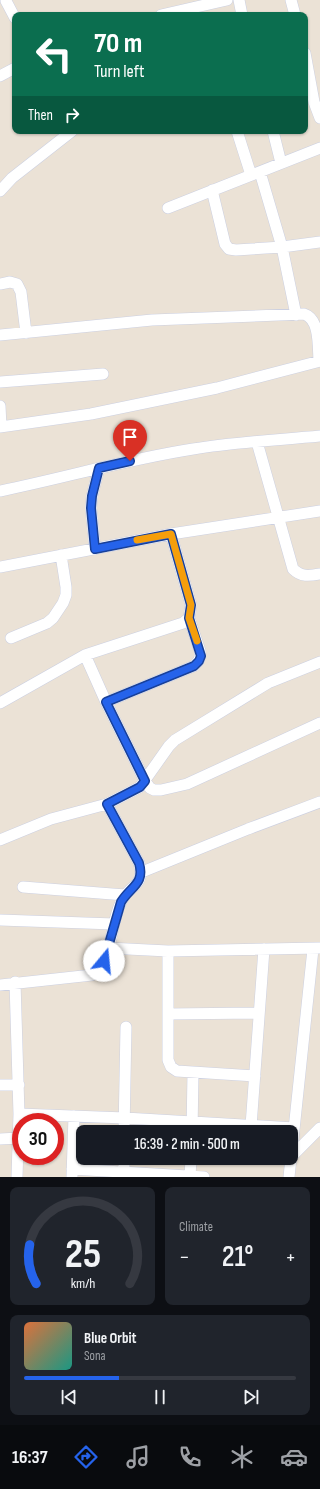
<!DOCTYPE html>
<meta charset="utf-8">
<style>
body{margin:0;font-family:"Sofia Sans Condensed",sans-serif;background:#20242c;color:#f1f3f6;height:100vh;display:flex;flex-direction:column;font-size:15px;white-space:nowrap}
*{box-sizing:border-box;margin:0}
p{font-size:13px;color:#9ea1a6}
.icon{flex:none;width:22px;height:22px;fill:none;stroke:currentColor;stroke-width:2;stroke-linecap:round;stroke-linejoin:round}
.map{position:relative;height:1177px;overflow:hidden}
.drawer{display:flex;flex-direction:column;gap:10px;padding:10px;background:#0d0f14;flex:1}
.drawer>*{flex:none}
.top-card{position:absolute;left:12px;top:12px;width:296px;height:122px;border-radius:8px;box-shadow:0 1px 3px #0004;background:#0b6e4f;color:#fff;overflow:hidden}
.speed{position:absolute;left:12px;top:1113px;display:flex;gap:8px;font-size:20px;font-weight:700;text-align:center}
.speed>*{display:grid;place-content:center;width:52px;height:52px;border-radius:50%;background:#171b24;box-shadow:0 1px 3px #0004;line-height:1}
.speed .limit{border:6px solid #d22;background:#fff;color:#111}
.pin{position:absolute;display:grid;place-items:center;width:34px;height:34px;color:#fff;margin:-41px -17px;border-radius:50% 50% 50% 0;rotate:-45deg;box-shadow:0 0 4px #0007}
.pin .icon{rotate:45deg}
.me{position:absolute;width:44px;margin:-22px;rotate:17deg;stroke-linejoin:round;filter:drop-shadow(0 0 3px #0008)}
.turn{display:flex;align-items:center;gap:14px;height:84px;padding:0 16px;font-size:18px}
.turn .icon{width:52px;height:52px;stroke-width:2.5}
.turn b{display:block;font-size:28px;line-height:34px}
.then{display:flex;align-items:center;height:38px;padding:0 16px;background:#0003;gap:8px;font-size:15px}
.big{font-size:30px;font-weight:600;line-height:1.1}
.drawer .card{flex:1;display:flex;flex-direction:column;justify-content:center;gap:6px;min-width:0;padding:0 14px;border-radius:8px;background:#20242c}
.drawer .dial{align-items:center;gap:0}
.dial svg{height:104px;overflow:visible;fill:none;stroke:#363941;stroke-width:7;stroke-linecap:round;text-anchor:middle}
.dial text{fill:#f1f3f6;stroke:none}
.song{display:flex;align-items:center;gap:12px}
.cover{width:48px;height:48px;border-radius:6px;background:linear-gradient(135deg,hsl(20 70% 55%),hsl(170 70% 35%))}
.played{height:4px;border-radius:2px;background:linear-gradient(90deg,#2563eb 35%,#363941 35%)}
.keys{display:flex;justify-content:space-around;direction:ltr}
.heat{display:flex;justify-content:space-between;align-items:center;font-size:22px;direction:ltr}
.drawer .tiles{flex:1;display:grid;gap:10px;grid-template-columns:1fr 1fr}
.card:last-child{grid-column:span 2}
.trip{position:absolute;left:76px;top:1125px;width:222px;height:40px;border-radius:8px;background:#171b24;box-shadow:0 1px 3px #0004;font-weight:600;line-height:40px;text-align:center}
.dock{display:flex;height:64px;justify-content:space-around;align-items:center;background:#090b0e;color:#9ea1a6}
.dock .icon{width:28px;height:28px}
.dock .on{color:#2563eb}
.dock b{font-size:18px;color:#f1f3f6}
.map>svg:first-child{display:block}
</style>
<div class="map">
<svg width="320" height="1177" viewBox="0 0 320 1177">
<rect width="100%" height="100%" fill="#ebe2d6"/>
<g fill="none" stroke-linecap="round" stroke-linejoin="round">
<g stroke="#ccd0e1" stroke-width="12">
<path id="street" d="M239 0 242 15
M291 0 295 15
M6 1 15 18
M161 15 227 0
M305 53 314 102 320 118
M0 76 15 68
M237 131 251 175
M273 131 281 163
M260 172 282 247 296 315
M212 190 225 244 229 249 236 250 282 247 320 242
M0 191 12 178 72 131
M168 208 320 148
M0 284 10 282 17 284 21 292 26 333
M0 335 152 320 304 314C320 319 318 346 319 361
M0 382 103 374
M0 406 1 427
M0 427 91 414 217 388 320 361
M257 442 293 569C301 577 309 576 320 574
M0 491C64 478 128 459 193 449 235 442 278 440 320 436
M95 549 91 508 92 496 99 468
M0 567 171 534 320 511
M11 638 47 623 53 618 63 603 66 595V587L61 555
M85 655 106 702 145 781 150 788 154 790H161L187 784 320 723
M106 702 194 666C199 661 201 658 200 651L189 618
M0 703 85 655 183 623 189 618 191 605 171 534
M107 804 140 787 169 746 175 740 268 683 320 662
M0 840 51 819 107 804 139 863C146 887 128 885 121 902 110 925 113 959 92 975L0 985
M142 872 248 829 320 802
M23 887 125 895
M0 920 114 924
M108 948 168 951 319 948
M168 951V1060L171 1067 177 1071 255 1076
M15 982 19 1114 17 1177
M168 1014 259 1013
M0 1085H19
M19 1114 125 1118 294 1128
M251 1126 264 949
M124 1132 126 1027
M192 1132 193 1073
M0 1139 19 1138
M291 1157 320 1128
M72 1169 204 1177
M124 1172V1158
M72 1177 74 1116
M190 1177 191 1158
M289 1177 313 949"/>
</g>
<use href="#street" stroke="#fff" stroke-width="11"/>
</g>
<g fill="none" stroke-linecap="round" stroke-linejoin="round">
<g stroke="#184099" stroke-width="10">
<path id="route" d="M104 961 121 902C131 886 145 884 139 863L107 804 140 787 145 781 106 702 194 666 199 661 201 656 189 618 191 605 171 534 95 549 91 508 92 496 99 468 130 461"/>
</g>
<use href="#route" stroke="#2563eb" stroke-width="7"/>
<path stroke="#f59e0b" stroke-width="7" d="M137 540 171 534 191 605 189 618 197 641"/>
</g>
</svg>
<div class="speed"><div class="limit">30</div></div>
<div class="pin" style="left:130px;top:461px;background:#d93025"><svg class="icon" aria-label="arrive" viewBox="0 0 24 24"><path d="M6 21V4h12l-3 4 3 4H6"/></svg></div>
<svg class="me" style="left:104px;top:961px" viewBox="-20 -20 40 40"><circle r="19" fill="#fff"/><path d="M0-13L10 11 0 6-10 11z" fill="#2563eb"/></svg>
<div class="trip">16:39 · 2 min · 500 m</div>
<div class="top-card">
<div class="turn"><svg class="icon" aria-label="left" viewBox="0 0 24 24"><path d="M17 20v-9H6M10 6l-5 5 5 5"/></svg><div><b>70 m</b>Turn left</div></div>
<div class="then">Then<svg class="icon" aria-label="right" viewBox="0 0 24 24"><path d="M7 20v-9h11M14 6l5 5-5 5"/></svg></div>
</div>
</div>
<section class="drawer">
<div class="tiles">
<div class="card dial"><svg viewBox="0 0 100 80">
<path d="M14 69A42 42 0 1 1 86 69"/>
<path d="M14 69A42 42 0 0 1 9 39" stroke="#2563eb"/>
<text x="50" y="56" font-size="32" font-weight="700">25</text>
<text x="50" y="72" font-size="11">km/h</text>
</svg></div>
<div class="card"><p>Climate</p>
<div class="heat"><a>−</a><b class="big">21°</b><a>+</a></div>
</div>
<div class="card">
<div class="song"><i class="cover"></i><div><b>Blue Orbit</b><p>Sona</p></div></div>
<div class="played"></div>
<div class="keys"><svg class="icon" aria-label="previous" viewBox="0 0 24 24"><path d="M18 5L8 12l10 7zM5 5v14"/></svg><svg class="icon" aria-label="pause" viewBox="0 0 24 24"><path d="M8 5v14M16 5v14"/></svg><svg class="icon" aria-label="next" viewBox="0 0 24 24"><path d="M6 5l10 7-10 7zM19 5v14"/></svg></div>
</div>
</div>
</section>
<nav class="dock">
<b>16:37</b>
<svg class="icon on" aria-label="directions" viewBox="0 0 24 24"><path d="M12 3l9 9-9 9-9-9zM9 14v-3h6M13 9l2 2-2 2"/></svg>
<svg class="icon" aria-label="music" viewBox="0 0 24 24"><path d="M9 18V5l10-2v13"/><circle cx="6" cy="18" r="3"/><circle cx="16" cy="16" r="3"/></svg>
<svg class="icon" aria-label="phone" viewBox="0 0 24 24"><path d="M5 4h4l2 5-3 2q2 4 5 5l2-3 5 2v4C11 20 4 13 5 4z"/></svg>
<svg class="icon" aria-label="climate" viewBox="0 0 24 24"><path d="M12 3v18M4 7l16 10M4 17L20 7"/></svg>
<svg class="icon" aria-label="car" viewBox="0 0 24 24"><path d="M5 17H2v-5l4-1 3-4h7l3 4 3 1v5h-3M9 17h6M6 11h13"/><circle cx="7" cy="17" r="2"/><circle cx="17" cy="17" r="2"/></svg>
</nav>
